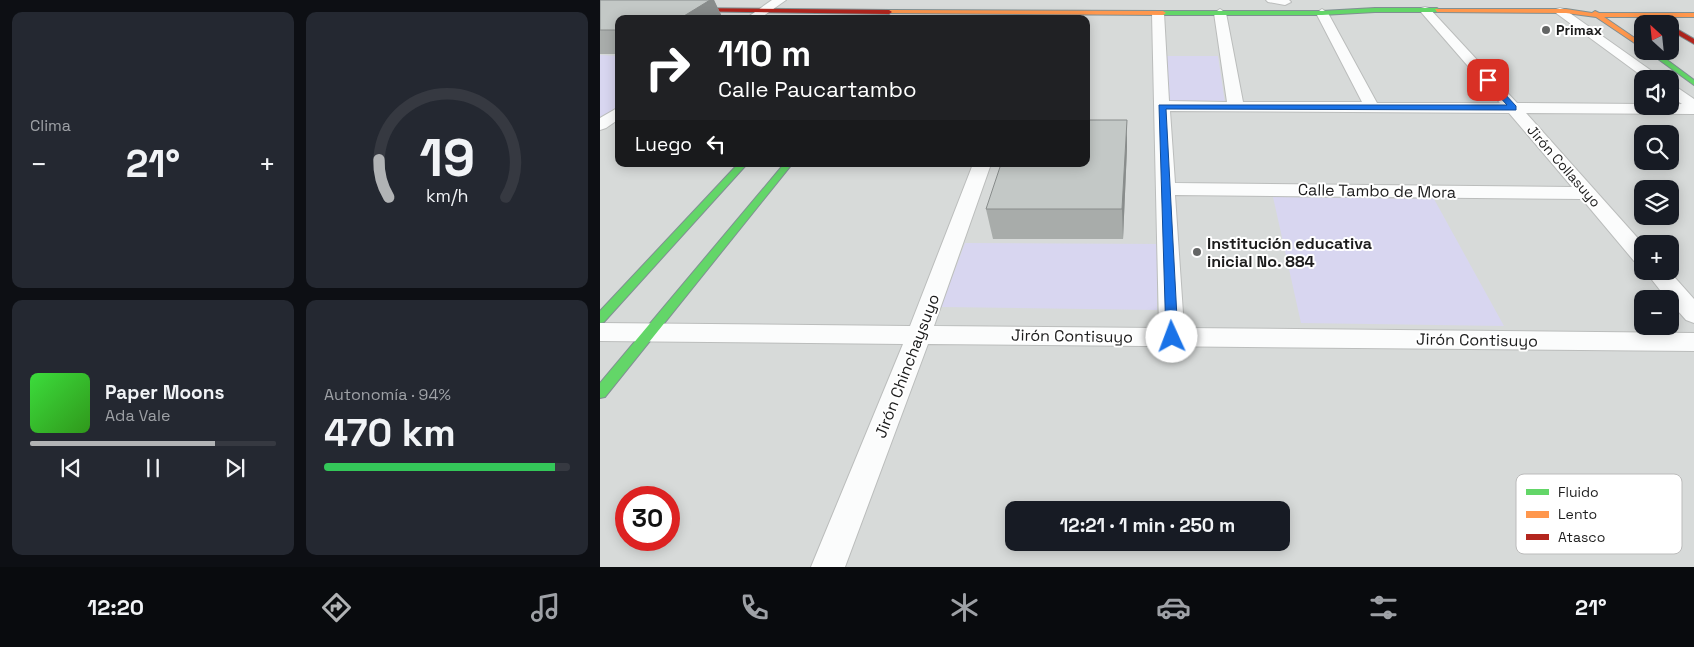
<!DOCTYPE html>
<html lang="es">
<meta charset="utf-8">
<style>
body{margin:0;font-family:"Space Grotesk",sans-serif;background:#242831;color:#f1f3f6;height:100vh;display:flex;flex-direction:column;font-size:19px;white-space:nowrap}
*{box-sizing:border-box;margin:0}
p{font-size:16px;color:#9ea1a6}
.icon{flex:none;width:28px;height:28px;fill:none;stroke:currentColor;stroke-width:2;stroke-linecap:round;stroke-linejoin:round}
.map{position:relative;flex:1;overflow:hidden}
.drawer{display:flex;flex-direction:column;gap:12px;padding:12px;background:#0d0f14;width:600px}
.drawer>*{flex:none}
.banner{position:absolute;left:15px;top:15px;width:475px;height:152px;border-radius:10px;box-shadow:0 2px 12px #0003;background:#202124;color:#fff;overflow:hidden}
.needle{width:32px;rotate:333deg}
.controls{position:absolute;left:1034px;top:15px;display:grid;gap:10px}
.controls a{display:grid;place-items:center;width:45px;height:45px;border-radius:10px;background:#171b24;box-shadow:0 2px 12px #0003;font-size:25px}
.speed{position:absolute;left:15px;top:486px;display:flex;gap:10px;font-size:25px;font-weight:700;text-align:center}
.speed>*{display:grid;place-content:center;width:65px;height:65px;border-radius:50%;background:#171b24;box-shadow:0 2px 12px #0003;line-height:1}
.speed .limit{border:8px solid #d22;background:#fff;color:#111}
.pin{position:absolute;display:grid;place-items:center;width:42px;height:42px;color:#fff;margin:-21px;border-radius:10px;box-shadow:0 2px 8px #0006}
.me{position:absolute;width:55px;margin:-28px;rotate:358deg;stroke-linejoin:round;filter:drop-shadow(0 0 4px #0008)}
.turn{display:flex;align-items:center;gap:18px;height:105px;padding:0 20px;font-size:22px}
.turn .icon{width:65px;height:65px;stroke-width:2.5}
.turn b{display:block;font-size:35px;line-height:42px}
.then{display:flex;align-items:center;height:48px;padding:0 20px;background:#0003;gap:10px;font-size:19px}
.big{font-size:38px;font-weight:700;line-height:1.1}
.drawer .tile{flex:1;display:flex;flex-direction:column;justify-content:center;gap:8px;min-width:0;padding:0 18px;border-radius:10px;background:#242831}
.drawer .dial{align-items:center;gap:0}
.dial svg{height:130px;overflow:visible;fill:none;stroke:#363941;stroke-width:7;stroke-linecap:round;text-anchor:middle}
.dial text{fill:#f1f3f6;stroke:none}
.song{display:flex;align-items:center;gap:15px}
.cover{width:60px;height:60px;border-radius:8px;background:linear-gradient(135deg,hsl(120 70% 55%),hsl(110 70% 35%))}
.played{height:5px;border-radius:2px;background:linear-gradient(90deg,#b1b3b5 75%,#363941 75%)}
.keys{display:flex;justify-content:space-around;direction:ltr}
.heat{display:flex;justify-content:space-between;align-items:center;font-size:28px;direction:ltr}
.charge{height:8px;border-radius:4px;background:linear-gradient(90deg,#34c759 94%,#363941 0)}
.drawer .tiles{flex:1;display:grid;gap:12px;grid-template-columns:repeat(2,1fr)}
.trip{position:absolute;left:405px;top:501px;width:285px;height:50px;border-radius:10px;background:#171b24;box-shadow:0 2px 12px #0003;font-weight:700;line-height:50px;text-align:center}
.tabs{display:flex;height:80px;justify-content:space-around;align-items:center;background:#090b0e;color:#9ea1a6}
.tabs .icon{width:35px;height:35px}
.tabs .on{color:#b1b3b5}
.tabs b{font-size:22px;color:#f1f3f6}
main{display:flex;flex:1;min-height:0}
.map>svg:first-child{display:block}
</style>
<main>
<section class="drawer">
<div class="tiles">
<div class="tile"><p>Clima</p>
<div class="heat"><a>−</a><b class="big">21°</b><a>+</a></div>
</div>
<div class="tile dial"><svg viewBox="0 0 100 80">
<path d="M14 69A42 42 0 1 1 86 69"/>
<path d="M14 69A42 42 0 0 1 8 46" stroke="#b1b3b5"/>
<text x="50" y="56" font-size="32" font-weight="700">19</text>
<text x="50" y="72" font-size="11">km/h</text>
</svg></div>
<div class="tile">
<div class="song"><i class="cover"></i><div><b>Paper Moons</b><p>Ada Vale</p></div></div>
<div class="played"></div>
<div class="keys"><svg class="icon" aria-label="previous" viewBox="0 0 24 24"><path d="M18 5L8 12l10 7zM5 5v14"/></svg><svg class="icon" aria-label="pause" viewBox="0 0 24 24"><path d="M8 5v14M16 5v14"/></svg><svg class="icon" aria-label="next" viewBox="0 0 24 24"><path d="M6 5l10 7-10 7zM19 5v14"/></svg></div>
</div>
<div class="tile"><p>Autonomía · 94%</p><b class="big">470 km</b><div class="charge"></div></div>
</div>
</section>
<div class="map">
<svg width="1094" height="567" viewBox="0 0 1094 567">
<rect width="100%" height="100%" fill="#e6ebea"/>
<path fill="#d7dad9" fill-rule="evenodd" d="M0 0H1094V567H0ZM19 19H486V164H19ZM1042 24H1070V51H1042ZM1042 79H1070V106H1042ZM1042 134H1070V161H1042ZM1042 189H1070V216H1042ZM1042 244H1070V271H1042ZM1042 299H1070V326H1042ZM26 498H69V540H26ZM414 510H681V542H414Z"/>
<path fill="#d8d6f0" d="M0 55 19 56V105L0 119Z
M566 56H618L625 103 566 102Z
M673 197 834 199 904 326 701 323Z
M365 243 557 244V310L341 307Z"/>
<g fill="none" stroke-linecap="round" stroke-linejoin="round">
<g stroke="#bbbdbc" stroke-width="2">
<path id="street" d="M172 0H186L159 19H145Z
M666 0H689L691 2 685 5 668 2Z
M825 7 829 8 917 103 1042 104V106L1082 104 1070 96V85L1075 86 1094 99V114L926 113 1043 244 1042 263 1034 261 982 199 575 195 584 328 1094 333V351L328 344 245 567H211L303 344 0 341V323L310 326 373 164H391L334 326 559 328 552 13 554 11H562L564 13 569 101 627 102 614 13 620 9 626 13 643 102H762L716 13 722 9 728 13 777 103H900L821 12 819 10 821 8ZM570 111 909 113 972 187 575 183Z
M960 8 964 9 1063 79H1046L956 13 954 11 956 9Z
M19 107V119L6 128 0 130V118Z
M1045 271H1069L1094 299V323L1086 320 1070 302V299H1067Z"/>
</g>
<g stroke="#809093" stroke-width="2">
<path id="fast" d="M775 8H837L840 10 837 12H775L722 15H563L560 13 563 11H722Z
M1047 51H1055L1094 80V85Z
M138 164H147L4 322 0 323V311Z
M184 164H192L5 397 0 398V383Z"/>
</g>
<g stroke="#809093" stroke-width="2">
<path id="slow" d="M835 9H966L992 13 995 11 999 13H1094V17H1004L1042 43V48L996 17 966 13 837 12Z
M289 10 563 11 566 13 563 15 287 13 286 12Z"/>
</g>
<g stroke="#809093" stroke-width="2">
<path id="jam" d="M83 8 289 10 292 12 289 14 81 11Z
M1070 25 1094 39V44L1070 30Z"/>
</g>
<use href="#street" fill="#fbfcfc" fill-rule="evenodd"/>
<use href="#fast" fill="#63d668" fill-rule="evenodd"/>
<use href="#slow" fill="#ff974d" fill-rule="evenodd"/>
<use href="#jam" fill="#b3261e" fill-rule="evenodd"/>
</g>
<path fill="#a8acaa" d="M0 0H114L123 19H19V54H0Z
M527 148 523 239H393L386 209Z"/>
<path fill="#888c8b" d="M108 0H114L123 19H79Z
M527 120V148L523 239 522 209Z"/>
<path fill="#c3c8c6" stroke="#888c8b" d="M0 0H110L79 19H19V30H0Z
M486 120H527L522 209H386L401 164H486Z"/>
<path fill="#1a73e8" stroke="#114b97" d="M886 79H891L916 106V110L566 109 578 337 576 340H568L566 337 559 105H907L886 82Z"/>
<g fill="#636565" stroke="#fff" stroke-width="2">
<circle cx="946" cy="30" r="5"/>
<circle cx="597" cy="252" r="5"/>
</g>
<g text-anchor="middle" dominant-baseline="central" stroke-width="4" stroke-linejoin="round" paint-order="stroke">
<g font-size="14" font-weight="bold" fill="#1d1d1d" stroke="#fff" text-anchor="start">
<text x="956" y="30">Primax</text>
</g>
<g font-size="14" fill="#1d1d1d" stroke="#fff">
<text transform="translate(964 166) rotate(49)">Jirón Collasuyo</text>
</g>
<g font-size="16" fill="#1d1d1d" stroke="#fff">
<text transform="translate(777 191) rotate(1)">Calle Tambo de Mora</text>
<text transform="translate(472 336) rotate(1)">Jirón Contisuyo</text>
<text transform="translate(877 340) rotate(1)">Jirón Contisuyo</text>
<text transform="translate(307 366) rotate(-69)">Jirón Chinchaysuyo</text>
</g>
<g font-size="16" font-weight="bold" fill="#1d1d1d" stroke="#fff" text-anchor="start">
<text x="607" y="243">Institución educativa<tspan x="607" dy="18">inicial No. 884</tspan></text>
</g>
</g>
<rect x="916" y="474" width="166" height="80" rx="8" fill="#fff" stroke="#bbb" stroke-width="1"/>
<rect x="926" y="489" width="23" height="6" fill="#63d668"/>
<rect x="926" y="511" width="23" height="7" fill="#ff974d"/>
<rect x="926" y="534" width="23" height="6" fill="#b3261e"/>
<g font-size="14" fill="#1d1d1d">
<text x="958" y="497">Fluido</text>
<text x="958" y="519">Lento</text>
<text x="958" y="542">Atasco</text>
</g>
</svg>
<div class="controls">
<a><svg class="needle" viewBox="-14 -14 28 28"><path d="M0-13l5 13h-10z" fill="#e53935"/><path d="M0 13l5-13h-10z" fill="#9ea1a6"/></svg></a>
<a><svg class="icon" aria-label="sound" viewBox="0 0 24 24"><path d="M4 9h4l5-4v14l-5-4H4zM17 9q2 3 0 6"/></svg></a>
<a><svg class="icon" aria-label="search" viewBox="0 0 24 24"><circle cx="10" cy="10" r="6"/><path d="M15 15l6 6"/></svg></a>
<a><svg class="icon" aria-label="layers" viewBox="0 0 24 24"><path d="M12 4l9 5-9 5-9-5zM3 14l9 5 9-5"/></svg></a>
<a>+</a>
<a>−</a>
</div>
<div class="speed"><div class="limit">30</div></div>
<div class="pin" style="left:888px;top:80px;background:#d93025"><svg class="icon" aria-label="arrive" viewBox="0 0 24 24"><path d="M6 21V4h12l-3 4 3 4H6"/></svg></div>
<svg class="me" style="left:572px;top:337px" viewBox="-20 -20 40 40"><circle r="19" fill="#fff"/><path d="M0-13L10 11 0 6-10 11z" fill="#1a73e8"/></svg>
<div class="trip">12:21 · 1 min · 250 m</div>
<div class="banner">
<div class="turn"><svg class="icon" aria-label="right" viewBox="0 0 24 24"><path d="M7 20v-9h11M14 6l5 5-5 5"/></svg><div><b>110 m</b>Calle Paucartambo</div></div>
<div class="then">Luego<svg class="icon" aria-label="left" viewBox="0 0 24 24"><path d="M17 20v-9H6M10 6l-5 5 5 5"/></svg></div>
</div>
</div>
</main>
<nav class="tabs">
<b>12:20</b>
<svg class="icon on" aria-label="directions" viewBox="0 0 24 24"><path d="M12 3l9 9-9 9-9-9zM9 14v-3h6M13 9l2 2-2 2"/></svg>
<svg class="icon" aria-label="music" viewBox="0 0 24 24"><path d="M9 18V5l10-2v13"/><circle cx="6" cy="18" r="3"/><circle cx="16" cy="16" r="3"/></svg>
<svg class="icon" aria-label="phone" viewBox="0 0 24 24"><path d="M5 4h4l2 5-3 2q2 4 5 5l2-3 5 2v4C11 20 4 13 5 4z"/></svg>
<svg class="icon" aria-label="climate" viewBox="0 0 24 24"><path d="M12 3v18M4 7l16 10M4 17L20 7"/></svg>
<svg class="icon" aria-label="car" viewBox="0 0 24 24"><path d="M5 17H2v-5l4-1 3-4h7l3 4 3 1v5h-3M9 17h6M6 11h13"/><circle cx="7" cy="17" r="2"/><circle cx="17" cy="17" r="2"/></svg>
<svg class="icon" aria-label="filters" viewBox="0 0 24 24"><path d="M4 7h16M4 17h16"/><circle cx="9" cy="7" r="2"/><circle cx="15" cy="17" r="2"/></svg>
<b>21°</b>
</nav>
